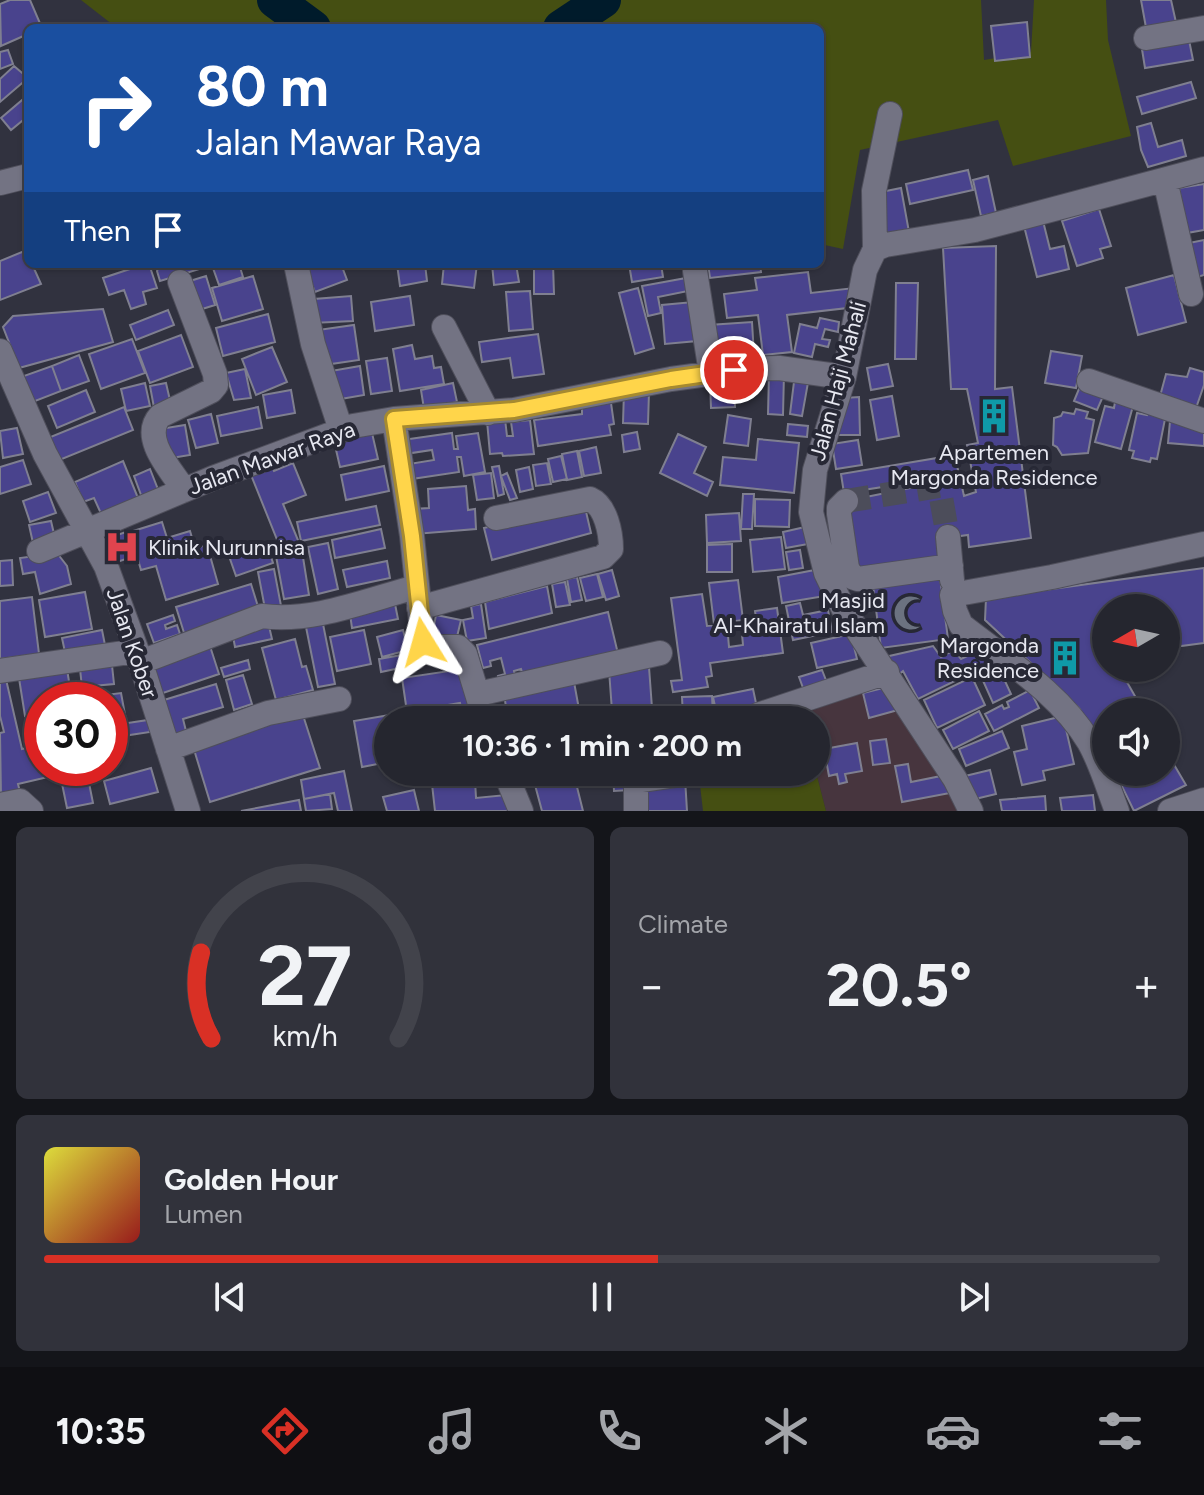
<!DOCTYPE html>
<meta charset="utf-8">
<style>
body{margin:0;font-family:Figtree,sans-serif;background:#31323b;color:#f1f3f6;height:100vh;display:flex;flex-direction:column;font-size:30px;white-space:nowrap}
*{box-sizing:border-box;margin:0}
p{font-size:26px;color:#a3a5aa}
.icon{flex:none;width:44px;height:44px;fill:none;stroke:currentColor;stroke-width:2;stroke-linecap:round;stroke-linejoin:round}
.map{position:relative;height:811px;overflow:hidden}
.details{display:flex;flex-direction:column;gap:16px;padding:16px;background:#14151a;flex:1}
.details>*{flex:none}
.banner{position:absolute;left:24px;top:24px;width:800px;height:244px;border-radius:12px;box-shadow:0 2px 6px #0004,0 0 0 2px #42434b;background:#1a4fa0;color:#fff;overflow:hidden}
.needle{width:52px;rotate:261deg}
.controls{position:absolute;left:1092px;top:594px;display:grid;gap:16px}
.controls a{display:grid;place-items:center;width:88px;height:88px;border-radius:50%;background:#25262f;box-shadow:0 2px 6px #0004,0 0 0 2px #42434b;font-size:40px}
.speed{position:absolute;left:24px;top:682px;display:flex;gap:16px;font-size:40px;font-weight:700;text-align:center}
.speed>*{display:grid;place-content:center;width:104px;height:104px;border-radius:50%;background:#25262f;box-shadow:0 2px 6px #0004,0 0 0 2px #42434b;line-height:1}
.speed .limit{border:12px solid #d22;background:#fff;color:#111}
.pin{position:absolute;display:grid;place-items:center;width:68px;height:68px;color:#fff;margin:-34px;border:4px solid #fff;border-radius:50%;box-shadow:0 2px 8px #0007}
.me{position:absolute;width:88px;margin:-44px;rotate:352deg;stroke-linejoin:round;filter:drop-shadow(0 0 6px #0008)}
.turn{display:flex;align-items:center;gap:28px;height:168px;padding:0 40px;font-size:36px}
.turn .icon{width:104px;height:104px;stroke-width:2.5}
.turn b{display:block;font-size:56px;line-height:68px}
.then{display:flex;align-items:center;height:76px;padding:0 40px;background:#0003;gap:16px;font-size:30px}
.big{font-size:60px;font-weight:700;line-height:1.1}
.details .widget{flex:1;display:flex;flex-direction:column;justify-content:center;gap:12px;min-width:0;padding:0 28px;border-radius:12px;background:#31323b}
.details .dial{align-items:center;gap:0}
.dial svg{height:208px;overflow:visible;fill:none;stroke:#42434b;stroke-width:7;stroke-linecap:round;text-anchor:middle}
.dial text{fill:#f1f3f6;stroke:none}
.song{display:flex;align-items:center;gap:24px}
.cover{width:96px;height:96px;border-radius:12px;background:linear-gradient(135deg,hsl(60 70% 55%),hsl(0 70% 35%))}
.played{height:8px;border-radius:4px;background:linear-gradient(90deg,#d93025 55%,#42434b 55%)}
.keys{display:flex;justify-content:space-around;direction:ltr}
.heat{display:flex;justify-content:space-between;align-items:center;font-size:44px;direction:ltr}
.details .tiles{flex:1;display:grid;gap:16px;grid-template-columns:1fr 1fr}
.widget:last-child{grid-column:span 2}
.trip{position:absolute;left:374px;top:706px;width:456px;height:80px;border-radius:40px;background:#25262f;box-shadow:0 2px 6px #0004,0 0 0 2px #42434b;font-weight:700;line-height:80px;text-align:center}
.tabs{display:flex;height:128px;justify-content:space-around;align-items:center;background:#0f0f13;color:#a3a5aa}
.tabs .icon{width:56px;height:56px}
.tabs .selected{color:#d93025}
.tabs b{font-size:36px;color:#f1f3f6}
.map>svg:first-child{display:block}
</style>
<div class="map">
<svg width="1204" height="811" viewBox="0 0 1204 811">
<rect width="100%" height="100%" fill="#31323f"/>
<path fill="#47353e" d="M891 682 962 811H826L816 772V760L822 750 816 732V720H811L808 712Z"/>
<path fill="#454f12" d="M81 0H981L984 60 1031 52 1034 0H1106L1108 40 1131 136 1013 166 998 120 860 150 843 249 820 244V28H117Z
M733 772H816L826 811H703L699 776Z"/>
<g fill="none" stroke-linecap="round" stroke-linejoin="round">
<path stroke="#001b2b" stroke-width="36" d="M275 0 313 28
M561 28 603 0"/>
</g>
<path fill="#49438d" stroke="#7f7f90" stroke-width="2" d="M10 0H30L42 28H28V34L1 46 0 4Z
M1141 0H1171L1177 27 1147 33Z
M1027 22 1030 57 995 61 991 26Z
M1188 35 1193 60 1145 68 1141 43Z
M8 50 13 64 0 69V52Z
M14 66 28 78 0 102V79Z
M1191 82 1196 98 1142 114 1137 97Z
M28 95V116L11 130 1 118Z
M1151 123 1158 147 1182 140 1186 156 1148 167 1141 150 1137 127Z
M968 170 973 190 910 204 906 184Z
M988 176 996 213 981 216 973 180Z
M1204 184V230L1187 233 1179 188Z
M901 188 909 232 885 237 876 193Z
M1099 209 1111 246 1100 249 1103 258 1077 266 1062 221Z
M1043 221 1050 249 1064 246 1069 269 1037 277 1024 226Z
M1204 240V275L1197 277 1189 243Z
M996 246 995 389 1012 387 1031 538 969 547 968 535 938 539 941 559 857 571 846 501 960 478 964 496 976 492 967 445 978 443 967 389H951L943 248Z
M27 250 28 264H32L41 284 0 300V261Z
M145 264H149L157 288 143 292 146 304 131 309 124 290 109 295 103 278Z
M160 264H201L203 268 160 281 157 271Z
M224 264H239L243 277 219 285 213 268Z
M304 264H341L347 280 315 292Z
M397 264H425L427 281 400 286Z
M444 264H477L474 288 442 284Z
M492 264H516L519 282 494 285Z
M526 264H553L554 294H534V267H526Z
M629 264H661L663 277 632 282Z
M708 264H760L761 272 710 278Z
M808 272 811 293 854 288 856 307 787 315 792 352 763 355 758 315 727 318 724 294 757 290 755 278Z
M1174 275 1186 322 1138 335 1126 288Z
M206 276 215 305 199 310 190 281Z
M253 276 263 309 222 321 212 288Z
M686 278 688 291 658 297 661 313 648 316 642 286Z
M896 283H918L916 359H895Z
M638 288 654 348 635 354 619 293Z
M530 291 533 329 509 331 506 292Z
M351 296 353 321 312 323 314 299Z
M410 296 414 325 375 331 371 302Z
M693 302 697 341 665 344 662 305Z
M103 309 113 342 19 368 3 327 13 316Z
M168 310 174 325 136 340 130 325Z
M268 314 275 342 223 356 216 328Z
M820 318 839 322 838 332 825 329 822 339 830 340 828 347 815 344 812 357 794 353 800 324 817 328Z
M752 322 754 355 712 358 709 325Z
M354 325 359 360 324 365 318 330Z
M538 334 544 374 513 378 510 358 482 362 479 342Z
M181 335 193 367 150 383 138 351Z
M132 339 145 373 101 389 89 354Z
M412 345 415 359 432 356 434 368 441 367 444 384 400 391 393 349Z
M272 347 287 382 256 395 242 359Z
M1051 351 1082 356 1076 388 1045 383Z
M79 355 89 381 61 391 52 366Z
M387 358 392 391 371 394 366 361Z
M888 364 893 386 871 390 867 368Z
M52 366 61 391 30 403 21 377Z
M360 366 364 395 335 400 331 371Z
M1190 368 1204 372V385L1195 411 1159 400 1166 374 1187 377Z
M245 369 251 398 234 400 226 373Z
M769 373H784L783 415 768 414Z
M795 374 809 377 802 416 790 414Z
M710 381H734L735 407 711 408Z
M145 383 150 406 126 411 121 389Z
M166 383 172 409 155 413 150 386Z
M453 383 457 402 424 409 421 390Z
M1081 384 1104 394 1097 410 1074 401Z
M86 390 95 412 57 428 48 406Z
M291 390 295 413 267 418 263 395Z
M624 391 649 392 648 424 623 423Z
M892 396 899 436 877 440 870 400Z
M859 397 860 435H832L844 398Z
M1115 402 1133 406 1121 449 1095 442 1105 406 1114 408Z
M582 403H611L614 424 609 425 611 435 538 446 534 420 582 414Z
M124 407 133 430 57 461 48 438Z
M258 407 262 428 221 436 217 416Z
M1076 409 1088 412 1086 418 1094 420 1088 453 1062 455 1057 447 1053 445 1054 418 1061 416 1063 412 1074 414Z
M1148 410 1166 414 1157 459 1151 458 1150 462 1132 458 1134 451 1129 450 1137 413 1147 415Z
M211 414 218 443 196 448 188 420Z
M728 415 751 419 748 446 724 443Z
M505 419 507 436H513L511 422 530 420 534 454 503 456 502 453 490 454 487 421Z
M1170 421 1204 424V446L1168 443Z
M788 424 808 426 807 437 787 435Z
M185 425 190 455 165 459 160 429Z
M17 428 23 454 3 458 0 431Z
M637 432 640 449 624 452 622 435Z
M372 433 378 459 340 467 334 441Z
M452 433 454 449H458L456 436 478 433 485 472 464 476 461 457H457L459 472 405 480 403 465 434 460 432 450 405 454 402 440Z
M678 434 706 447 694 473 713 482 707 496 660 473Z
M758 439 799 443 794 493 720 485 723 457 756 460Z
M858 440 862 465 836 469 832 444Z
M596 447 601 473 584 476 579 451Z
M577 451 582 477 567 480 562 454Z
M955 455 959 475 844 493 841 474Z
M561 456 567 479 553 482 548 459Z
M23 460 31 484 0 494V467Z
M123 461 140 503 103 518 94 498 83 502 75 482Z
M270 461 274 471 293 463 306 495 283 504 300 545 282 552 249 470Z
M547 463 551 484 536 486 533 465Z
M384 466 389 491 346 500 341 475Z
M499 466 504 494 498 496 492 467Z
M529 467 533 489 520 492 516 470Z
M150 469 161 497 144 503 134 476Z
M491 473 494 498 477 500 473 475Z
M507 473 517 498 510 500 501 476Z
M466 486 468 510 475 509 476 529 415 534 413 509 429 508 428 489Z
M48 492 56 513 30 522 23 501Z
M743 494H754L752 529H741Z
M755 499 790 500 789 527 755 526Z
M584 503 591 533 492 560 484 528Z
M376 506 380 525 301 541 297 522Z
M739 513 741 541 707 543 706 515Z
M51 521 55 538 33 543 29 525Z
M162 522 167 538 190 531 195 548 207 545 218 584 166 600 156 566 141 570 130 532Z
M805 527 808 544 786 548 783 532Z
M381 529 385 548 335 558 332 540Z
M126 532 135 556 117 562 108 538Z
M781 537 785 569 753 572 750 540Z
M266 542 273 563 236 576 229 556Z
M328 543 338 589 318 594 308 547Z
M732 544V572H707V545Z
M800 550 803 568 789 570 786 552Z
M302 551 309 595 284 599 276 556Z
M57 553 67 566 71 584 40 594 35 572 23 574 20 558Z
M12 560 13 585 0 586V561Z
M387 561 390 578 347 587 343 570Z
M1204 568V643L1166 648V608H1106V668H1119L1144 712H1106V754L1079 708 985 620 986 598Z
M274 569 282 611 266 614 258 572Z
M820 569 825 596 782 603 778 577Z
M612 570 619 596 606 600 598 574Z
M597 574 603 597 586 601 580 578Z
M577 577 582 600 571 602 567 579Z
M940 577 948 639 881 648 873 586Z
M738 580 743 620 714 624 709 583Z
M565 582 570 605 556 607 552 584Z
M251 584 260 613 185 636 176 607Z
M547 586 552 613 489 629 485 602Z
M85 592 92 629 45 637 39 600Z
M702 594 707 626 727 624 729 647 743 645 742 634 758 631 755 611 777 608 783 653 710 663 712 676 706 677 708 687 673 692 671 681 682 680 671 598Z
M32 597 39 654 0 659V601Z
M394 599 398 619 352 628 349 607Z
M800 603 803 615 828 610 832 632 793 640 786 606Z
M481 604 486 638 467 641 463 620 473 618 471 606Z
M608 612 619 658 525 681 521 669 514 671 516 680 500 684 498 676 505 674 501 658 490 661 491 666 483 668 477 645Z
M321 614 335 684 318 687 304 617Z
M173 615 175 621 165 625 166 629 177 625 180 634 154 643 147 624Z
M436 615 461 620 456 641 432 636Z
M268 622 272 639 235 647 232 631Z
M102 630 106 650 66 657 62 638Z
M364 630 371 664 337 671 330 637Z
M403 630 408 650 382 657 377 637Z
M851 634 857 659 817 668 811 643Z
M295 639 302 667 306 666 313 690 276 700 262 648Z
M209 643 219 674 160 694 150 663Z
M933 646 941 657 954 650 961 659 978 651 994 662 918 699 903 671 898 675 885 657Z
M402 655 405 667 381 672 379 659Z
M111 656 114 684 82 687 79 660Z
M248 660 250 669 224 677 221 668Z
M66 663 72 700H42V713L25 716 18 672Z
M998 666 1011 694 993 703 980 674Z
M649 667 652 708 612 711 609 670Z
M469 668 483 720H449L448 715 462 713 460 703 407 712 402 678Z
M822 670 829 688 806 696 799 677Z
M5 675 22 749 41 745 42 768H46L48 777 18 784 20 792 1 797 0 733 4 732 0 716V676Z
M243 675 252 704 234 710 226 680Z
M972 677 985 705 937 728 924 700Z
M574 682 581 720H508L504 694Z
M216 684 223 707 183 719 187 735 169 740 164 700Z
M891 686 898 710 869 718 863 693Z
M753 689 757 708 740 711 742 720H718L713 697Z
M1030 690 1039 708 994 731 985 714 1002 705 1004 709 1009 707 1007 702Z
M121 693 126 720 110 723V700H83V698Z
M712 696 713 715 683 717 682 697Z
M301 709 320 768 210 802 192 743Z
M425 709 427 720H388V762L362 767 354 721Z
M979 711 989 731 953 749 943 730Z
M1063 716 1074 764 1043 771 1045 780 1022 785 1014 752 1027 749 1022 726Z
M148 720 150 732 123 736 121 724Z
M42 721V739L29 742 26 724Z
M1002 731 1009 748 966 766 959 749Z
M886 739 890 763 873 765 870 741Z
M857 743 862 771 845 774 847 782 839 784 837 774 829 776 824 749Z
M1166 751 1186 785 1134 811 1115 772H1166Z
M908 764 911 782 946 775 950 793 902 802 895 766Z
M86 768 93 803 67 808 59 769Z
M151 768 158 792 110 804 104 781Z
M990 770 996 794 971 800 965 776Z
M344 771 352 811H338L334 793 304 799 301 780Z
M455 772H501V777L475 780 476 798 506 795 508 811H435L431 775Z
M520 772H573L523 785Z
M613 772H627L629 790 614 791Z
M574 775 583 811H542L535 785Z
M685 778 687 811H644L642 781Z
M414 790 419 811H387L383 797Z
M330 794 332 809 306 811 304 799Z
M1093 795 1095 811H1062L1060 798Z
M1045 796 1046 811H1002L1000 800Z
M299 800 301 811H241Z"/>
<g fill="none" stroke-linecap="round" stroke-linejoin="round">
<path stroke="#4c4d5a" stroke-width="24" stroke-dasharray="24 12" stroke-linecap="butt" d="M846 501 939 486 948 537"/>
<g stroke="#4f4f5b" stroke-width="26">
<path id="minor" d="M1146 38 1204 28
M1165 180 1191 294
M0 183 28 176
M875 249 874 191 890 114
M296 264 313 344 341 430
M695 271 711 373
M180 282 215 374 216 385 211 391 160 416C140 438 172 471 184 490
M444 327 488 413
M0 351 45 454 106 566 137 651 188 811
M1089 381 1204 421
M394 419 412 536 423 642 430 647H458L465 654 485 720
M846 501 839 508V514L847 568 852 577 858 579 951 566
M948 537 952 580
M39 551 213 478 353 426 394 419 514 410 671 379 745 369 779 368 844 377
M419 608 603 557 611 549C611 533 606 506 590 499L496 518
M141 662 262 616C312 623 367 600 416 587
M0 671 137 651
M478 694 660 653
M758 715 887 672
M168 749 268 713 339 699
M816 749V757
M505 772 521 811
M0 805 20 801 31 811
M636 811V781L697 772
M971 811 955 779 844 610 826 573 811 512 815 470 844 377 865 270 875 249 885 245 975 230 1204 169
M1117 811C1108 788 1101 763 1089 742 1059 692 1005 660 961 625L955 611 952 595 1052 577 1204 544
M1170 811 1204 800"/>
</g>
<use href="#minor" stroke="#737383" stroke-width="24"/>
</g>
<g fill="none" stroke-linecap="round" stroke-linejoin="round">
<g stroke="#a68a30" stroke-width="20">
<path id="route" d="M423 642 412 536 394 419 514 410 671 379 734 370"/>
</g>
<use href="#route" stroke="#ffd54a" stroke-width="14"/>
</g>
<defs>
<g id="building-bare" transform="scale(2.76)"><path d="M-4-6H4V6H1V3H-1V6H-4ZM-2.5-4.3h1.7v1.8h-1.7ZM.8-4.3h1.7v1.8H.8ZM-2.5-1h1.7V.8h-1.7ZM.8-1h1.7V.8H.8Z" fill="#0f9aa8" stroke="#272835" stroke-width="2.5" paint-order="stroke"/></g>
<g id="hospital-bare" transform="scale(2.76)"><path d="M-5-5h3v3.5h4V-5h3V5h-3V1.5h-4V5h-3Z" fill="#e0444e" stroke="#272835" stroke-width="2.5" paint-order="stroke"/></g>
<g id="mosque-bare" transform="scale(2.76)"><path d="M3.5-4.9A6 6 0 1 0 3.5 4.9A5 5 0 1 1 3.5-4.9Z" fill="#6b7280" stroke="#272835" stroke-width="2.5" paint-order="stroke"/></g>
</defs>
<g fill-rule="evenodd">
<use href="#building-bare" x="994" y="416"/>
<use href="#hospital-bare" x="122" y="547"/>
<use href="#mosque-bare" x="911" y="613"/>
<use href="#building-bare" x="1065" y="658"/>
</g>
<g text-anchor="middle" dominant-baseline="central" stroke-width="8" stroke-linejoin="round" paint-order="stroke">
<g font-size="22" fill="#e7e8f1" stroke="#272835">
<text transform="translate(838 381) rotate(-75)">Jalan Haji Mahali</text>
<text transform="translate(272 458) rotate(-20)">Jalan Mawar Raya</text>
<text transform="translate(132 643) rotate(71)">Jalan Kober</text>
</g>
<g font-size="22" fill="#e7e8f1" stroke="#272835" text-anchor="end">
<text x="994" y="452" text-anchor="middle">Apartemen<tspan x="994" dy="25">Margonda Residence</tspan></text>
<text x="148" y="547" text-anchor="start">Klinik Nurunnisa</text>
<text x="885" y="600">Masjid<tspan x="885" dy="25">Al-Khairatul Islam</tspan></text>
<text x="1039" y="645">Margonda<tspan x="1039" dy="25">Residence</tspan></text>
</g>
</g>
</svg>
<div class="controls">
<a><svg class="needle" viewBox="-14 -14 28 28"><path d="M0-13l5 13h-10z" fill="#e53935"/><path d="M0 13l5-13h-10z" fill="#a3a5aa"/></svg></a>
<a><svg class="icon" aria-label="sound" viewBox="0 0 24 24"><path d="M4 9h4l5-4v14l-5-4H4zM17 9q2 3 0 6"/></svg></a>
</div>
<div class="speed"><div class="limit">30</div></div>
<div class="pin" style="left:734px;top:370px;background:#d93025"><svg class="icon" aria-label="arrive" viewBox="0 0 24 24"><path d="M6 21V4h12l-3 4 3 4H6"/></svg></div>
<svg class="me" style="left:423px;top:642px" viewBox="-20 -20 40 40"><path d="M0-17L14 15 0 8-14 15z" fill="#ffd54a" stroke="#fff" stroke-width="4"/></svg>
<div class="trip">10:36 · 1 min · 200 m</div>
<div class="banner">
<div class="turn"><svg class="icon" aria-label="right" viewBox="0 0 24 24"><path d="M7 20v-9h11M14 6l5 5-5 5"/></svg><div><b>80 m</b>Jalan Mawar Raya</div></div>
<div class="then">Then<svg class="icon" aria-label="arrive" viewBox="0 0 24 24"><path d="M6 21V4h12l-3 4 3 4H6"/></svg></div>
</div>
</div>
<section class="details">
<div class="tiles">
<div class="widget dial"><svg viewBox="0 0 100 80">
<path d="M14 69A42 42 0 1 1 86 69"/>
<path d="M14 69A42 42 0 0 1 10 36" stroke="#d93025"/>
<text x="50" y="56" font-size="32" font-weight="700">27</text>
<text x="50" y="72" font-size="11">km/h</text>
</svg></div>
<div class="widget"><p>Climate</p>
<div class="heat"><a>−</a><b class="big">20.5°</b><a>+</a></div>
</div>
<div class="widget">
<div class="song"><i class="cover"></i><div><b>Golden Hour</b><p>Lumen</p></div></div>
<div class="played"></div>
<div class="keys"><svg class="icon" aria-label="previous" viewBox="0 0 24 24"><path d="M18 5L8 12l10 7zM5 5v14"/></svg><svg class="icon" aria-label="pause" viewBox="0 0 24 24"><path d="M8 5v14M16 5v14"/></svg><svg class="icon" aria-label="next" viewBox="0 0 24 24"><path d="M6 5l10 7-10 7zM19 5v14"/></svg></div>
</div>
</div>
</section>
<nav class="tabs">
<b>10:35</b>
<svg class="icon selected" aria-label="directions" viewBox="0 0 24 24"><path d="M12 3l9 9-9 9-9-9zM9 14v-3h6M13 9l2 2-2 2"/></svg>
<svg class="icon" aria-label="music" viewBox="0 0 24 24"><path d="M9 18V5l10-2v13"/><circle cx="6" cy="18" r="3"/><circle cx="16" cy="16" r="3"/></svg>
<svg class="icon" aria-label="phone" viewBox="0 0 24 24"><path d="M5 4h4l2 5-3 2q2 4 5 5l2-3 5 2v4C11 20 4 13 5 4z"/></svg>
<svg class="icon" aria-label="climate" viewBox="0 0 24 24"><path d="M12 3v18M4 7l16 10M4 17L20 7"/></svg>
<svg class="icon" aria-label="car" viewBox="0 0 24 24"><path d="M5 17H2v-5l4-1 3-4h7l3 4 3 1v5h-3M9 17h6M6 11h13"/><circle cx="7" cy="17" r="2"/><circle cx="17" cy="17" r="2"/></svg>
<svg class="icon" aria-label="filters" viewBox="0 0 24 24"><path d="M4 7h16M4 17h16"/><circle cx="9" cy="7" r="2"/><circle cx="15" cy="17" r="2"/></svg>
</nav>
